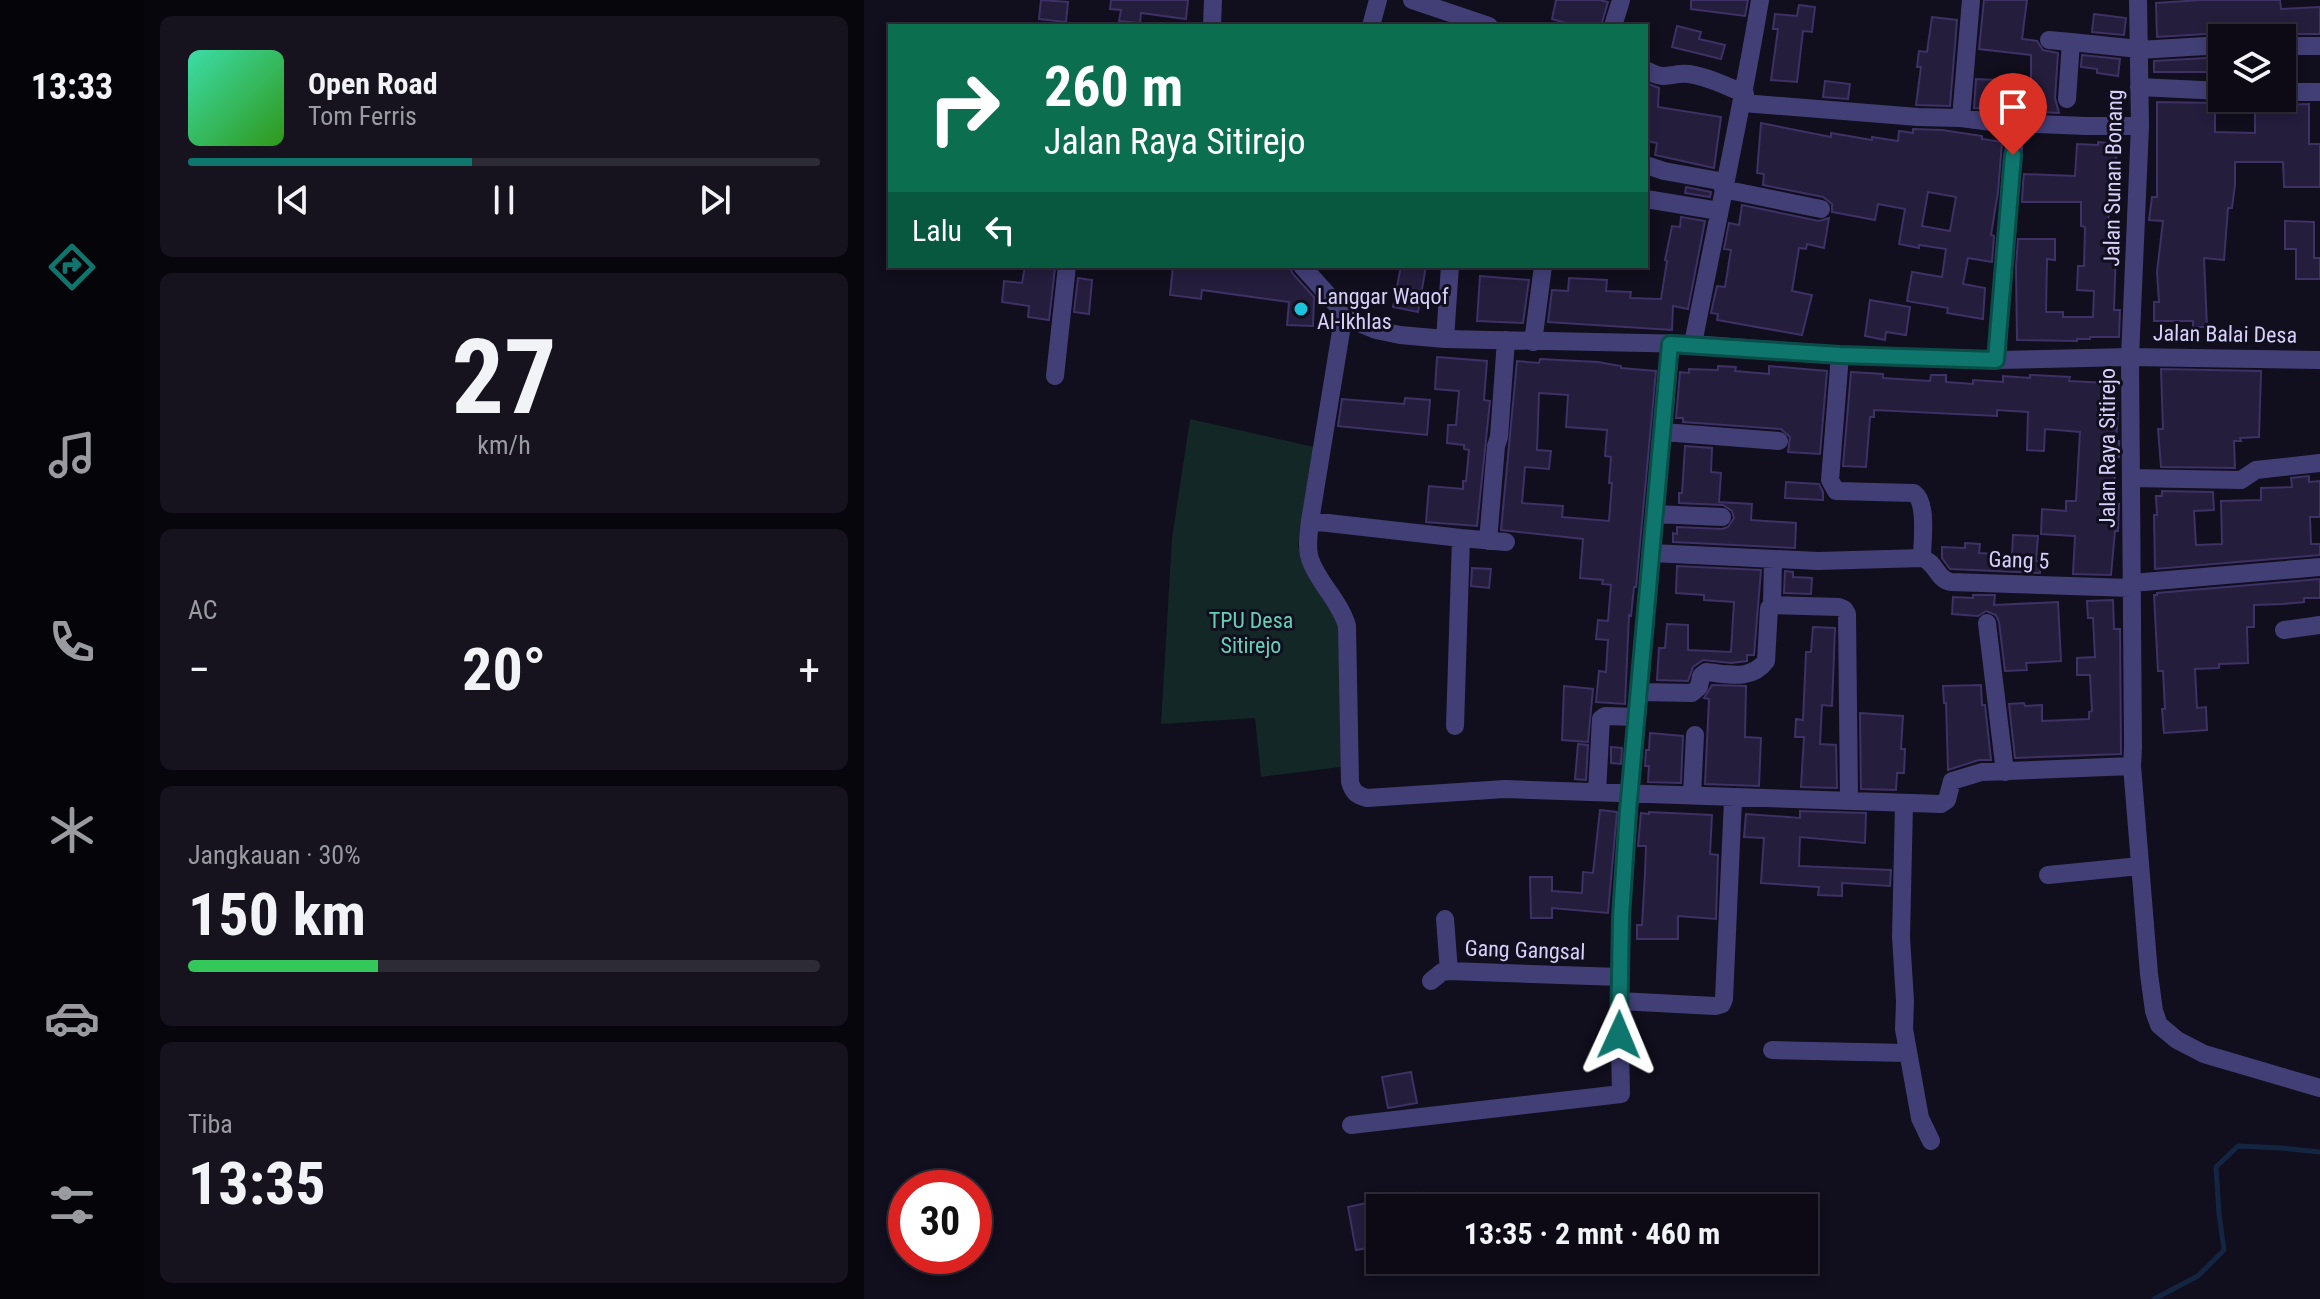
<!DOCTYPE html>
<html lang="id">
<meta charset="utf-8">
<style>
body{margin:0;font-family:"Roboto Condensed",sans-serif;background:#16131f;color:#f1f3f6;height:100vh;display:flex;flex-direction:column;font-size:30px;white-space:nowrap}
*{box-sizing:border-box;margin:0}
p{font-size:26px;color:#9a9aa1}
.icon{flex:none;width:44px;height:44px;fill:none;stroke:currentColor;stroke-width:2;stroke-linecap:round;stroke-linejoin:round}
.map{position:relative;flex:1;overflow:hidden}
.details{display:flex;flex-direction:column;gap:16px;padding:16px;background:#07060c;width:720px}
.details>*{flex:none}
.banner{position:absolute;left:24px;top:24px;width:760px;height:244px;border-radius:0px;box-shadow:0 4px 12px #0003,0 0 0 2px #2d2b35;background:#0b6e4f;color:#fff;overflow:hidden}
.buttons{position:absolute;left:1344px;top:24px;display:grid;gap:16px}
.buttons a{display:grid;place-items:center;width:88px;height:88px;border-radius:0px;background:#0d0a16;box-shadow:0 4px 12px #0003,0 0 0 2px #2d2b35;font-size:40px}
.speed{position:absolute;left:24px;top:1170px;display:flex;gap:16px;font-size:40px;font-weight:700;text-align:center}
.speed>*{display:grid;place-content:center;width:104px;height:104px;border-radius:50%;background:#0d0a16;box-shadow:0 4px 12px #0003,0 0 0 2px #2d2b35;line-height:1}
.speed .limit{border:12px solid #d22;background:#fff;color:#111}
.pin{position:absolute;display:grid;place-items:center;width:68px;height:68px;color:#fff;margin:-82px -34px;border-radius:50% 50% 50% 0;rotate:-45deg;box-shadow:0 0 8px #0007}
.pin .icon{rotate:45deg}
.me{position:absolute;width:88px;margin:-44px;rotate:1deg;stroke-linejoin:round;filter:drop-shadow(0 0 6px #0008)}
.turn{display:flex;align-items:center;gap:28px;height:168px;padding:0 24px;font-size:36px}
.turn .icon{width:104px;height:104px;stroke-width:2.5}
.turn b{display:block;font-size:56px;line-height:68px}
.then{display:flex;align-items:center;height:76px;padding:0 24px;background:#0003;gap:16px;font-size:30px}
.big{font-size:60px;font-weight:700;line-height:1.1}
.details .tile{flex:1;display:flex;flex-direction:column;justify-content:center;gap:12px;min-width:0;padding:0 28px;border-radius:12px;background:#16131f}
.details .dial{align-items:center;gap:0}
.dial b{font-size:104px;line-height:1}
.song{display:flex;align-items:center;gap:24px}
.cover{width:96px;height:96px;border-radius:12px;background:linear-gradient(135deg,hsl(160 70% 55%),hsl(110 70% 35%))}
.played{height:8px;border-radius:4px;background:linear-gradient(90deg,#0f766e 45%,#2d2b35 45%)}
.keys{display:flex;justify-content:space-around;direction:ltr}
.heat{display:flex;justify-content:space-between;align-items:center;font-size:44px;direction:ltr}
.charge{height:12px;border-radius:6px;background:linear-gradient(90deg,#34c759 30%,#2d2b35 0)}
.trip{position:absolute;left:502px;top:1194px;width:452px;height:80px;border-radius:0px;background:#0d0a16;box-shadow:0 4px 12px #0003,0 0 0 2px #2d2b35;font-weight:700;line-height:80px;text-align:center}
main{display:flex;flex:1;min-height:0}
.tabs{display:flex;flex-direction:column;width:144px;justify-content:space-around;align-items:center;background:#050409;color:#9a9aa1}
.tabs .icon{width:56px;height:56px}
.tabs .current{color:#0f766e}
.tabs b{font-size:36px;color:#f1f3f6}
.map>svg:first-child{display:block}
</style>
<main>
<nav class="tabs">
<b>13:33</b>
<svg class="icon current" aria-label="directions" viewBox="0 0 24 24"><path d="M12 3l9 9-9 9-9-9zM9 14v-3h6M13 9l2 2-2 2"/></svg>
<svg class="icon" aria-label="music" viewBox="0 0 24 24"><path d="M9 18V5l10-2v13"/><circle cx="6" cy="18" r="3"/><circle cx="16" cy="16" r="3"/></svg>
<svg class="icon" aria-label="phone" viewBox="0 0 24 24"><path d="M5 4h4l2 5-3 2q2 4 5 5l2-3 5 2v4C11 20 4 13 5 4z"/></svg>
<svg class="icon" aria-label="climate" viewBox="0 0 24 24"><path d="M12 3v18M4 7l16 10M4 17L20 7"/></svg>
<svg class="icon" aria-label="car" viewBox="0 0 24 24"><path d="M5 17H2v-5l4-1 3-4h7l3 4 3 1v5h-3M9 17h6M6 11h13"/><circle cx="7" cy="17" r="2"/><circle cx="17" cy="17" r="2"/></svg>
<svg class="icon" aria-label="filters" viewBox="0 0 24 24"><path d="M4 7h16M4 17h16"/><circle cx="9" cy="7" r="2"/><circle cx="15" cy="17" r="2"/></svg>
</nav>
<section class="details">
<div class="tile">
<div class="song"><i class="cover"></i><div><b>Open Road</b><p>Tom Ferris</p></div></div>
<div class="played"></div>
<div class="keys"><svg class="icon" aria-label="previous" viewBox="0 0 24 24"><path d="M18 5L8 12l10 7zM5 5v14"/></svg><svg class="icon" aria-label="pause" viewBox="0 0 24 24"><path d="M8 5v14M16 5v14"/></svg><svg class="icon" aria-label="next" viewBox="0 0 24 24"><path d="M6 5l10 7-10 7zM19 5v14"/></svg></div>
</div>
<div class="tile dial"><b>27</b><p>km/h</p></div>
<div class="tile"><p>AC</p>
<div class="heat"><a>−</a><b class="big">20°</b><a>+</a></div>
</div>
<div class="tile"><p>Jangkauan · 30%</p><b class="big">150 km</b><div class="charge"></div></div>
<div class="tile"><p>Tiba</p><b class="big">13:35</b></div>
</section>
<div class="map">
<svg width="1456" height="1299" viewBox="0 0 1456 1299">
<rect width="100%" height="100%" fill="#110e1d"/>
<path fill="#122726" d="M326 419 450 447 434 546 439 559 475 617 484 766 397 777 391 718 297 724 308 538Z"/>
<g fill="none" stroke-linecap="round" stroke-linejoin="round">
<path stroke="#142542" stroke-width="5" d="M1290 1299 1334 1276 1360 1250 1355 1214 1352 1167 1374 1146 1418 1148 1456 1152"/>
</g>
<path fill="#241d3c" stroke="#3d3165" stroke-width="2" fill-rule="evenodd" d="M177 0 204 2 202 22 175 19Z
M247 0H324L322 19 277 13 276 23 255 21 257 10 246 9Z
M692 0H736L744 2 737 26H706V24L688 19Z
M827 0H884L881 16 827 9Z
M1120 0H1163L1158 39 1173 41 1179 50 1194 53 1191 98 1195 113 1110 108 1112 79 1132 80V93H1167V55L1115 49Z
M1337 0H1416L1417 9 1456 7V34H1431L1428 31 1418 29 1411 31 1407 36 1367 37 1357 33 1293 37 1292 3Z
M935 5 951 7 948 32 939 31 933 82 907 80 914 29H909L911 14 933 16Z
M1230 14 1262 18 1260 35 1228 32Z
M1068 17 1093 20 1086 106 1052 105 1057 67H1053L1055 51 1063 52Z
M813 26 837 32 835 39 861 45 857 59 808 47Z
M1218 55 1256 59 1254 76 1233 73V69L1217 67Z
M1358 57V72H1290V61Z
M961 81 986 84 984 99 959 97Z
M782 83 795 88 794 107 857 117 850 168 791 155 793 143 782 141Z
M1293 102 1351 103V132L1391 133V106L1445 104V144H1456V187H1420L1419 162H1371V185L1368 208H1364L1360 260 1340 258 1343 327H1329V321H1290V302H1295L1293 272 1299 221 1285 220 1288 197H1293Z
M897 123 967 137V133L1008 140V137L1034 141 1035 131 1049 133V129L1078 130 1118 136V139L1138 142 1134 192 1127 235 1130 236 1128 262 1104 258 1099 284 1121 288 1119 319 1083 313 1084 308 1043 301 1048 272 1078 277 1082 249 1055 245V248L1035 244 1041 209 1014 204 1011 220 968 212V204L959 197 899 185 900 174 893 173ZM1064 192 1092 197 1086 231 1058 226Z
M1234 142 1253 144 1251 178 1246 177 1244 234H1250V249H1252L1250 310H1256L1255 337H1226V339H1213V341L1153 340 1152 266 1154 239H1191V260L1183 259 1182 312H1199V317H1229L1230 291 1213 290 1214 266H1220L1221 227 1217 226V202H1158L1159 184 1160 174 1211 176 1213 144 1234 145Z
M822 187 847 192 846 197 821 193Z
M878 205 955 221 965 218 960 248 943 244 942 249 935 248 928 291 948 295 938 335 853 320 854 314 847 313 853 286 861 287 867 250 860 249 865 223 875 225Z
M817 217 841 221 824 309 809 306 808 330 684 322 688 290 704 291 705 278 743 280 742 291 767 292 766 298 797 299 803 261 801 260 808 226 816 227Z
M1421 221 1450 222V258H1456V279H1432V249H1421Z
M161 266 191 268 185 320 164 317 165 306 138 302 140 281 158 283Z
M309 266H425L429 274 450 297 449 326 423 325 425 302 338 290 337 299 306 295Z
M537 266H562L554 312 529 307Z
M616 276 665 280 659 323 613 321Z
M214 278 228 280 225 314 210 312Z
M1006 300 1046 307 1042 335 1022 332 1021 340 1001 336Z
M573 357 623 361 620 400 626 401 613 526 562 522 565 486 599 489V481H602L605 450 600 449V445L583 443 584 425H592L595 391 571 389Z
M676 359 734 362 757 366V368L792 371 772 587H770L767 616 765 615 761 704 732 702 735 671 742 672 744 640 732 639 734 620 744 621 747 585 738 584 739 580 716 578 719 539 637 530 653 361 675 363ZM675 393 704 395 702 427 743 430 741 456 747 457 745 483H748L745 521 698 517 699 506 658 503 661 467 685 469 687 451 673 450Z
M854 366 872 367 871 371 905 374V366L963 371 956 454 924 452 926 437 917 429 819 422V418H812L816 372 825 373V369L854 370Z
M1297 369 1397 371 1395 437 1376 438 1377 441H1370L1371 468 1297 467 1294 429H1299Z
M987 372 1019 374V378L1066 381 1067 375H1082V382L1109 384V380L1139 382V376L1166 378V375L1206 377 1205 381 1245 383 1243 412 1254 413 1252 441H1255V457H1252L1249 504H1255L1254 531H1251L1247 575 1209 574 1211 536 1177 534 1178 509 1202 511V501H1212L1216 432 1181 429 1180 451 1163 450 1164 412 1133 410V416L1010 410V417H1006L1002 467 979 466Z
M541 398 566 400 563 435 474 426 478 399 540 404Z
M821 446 848 448 847 472 857 473 855 502 888 504 887 520 932 523 931 548 809 542V533L813 534V527L858 529 864 527 870 518 868 511 859 505 815 503V493H818Z
M1445 476V482L1456 481V517H1446L1447 544H1456V555L1291 569 1290 515H1293L1292 496H1298V491L1349 492 1350 510 1330 511 1332 545 1358 544 1357 501 1397 500V488L1428 487 1427 478Z
M922 482 955 484 959 492V500L921 498Z
M1149 535 1174 536 1172 561H1177L1176 573 1086 569 1078 558V547L1101 548V543L1116 544 1115 553 1148 555Z
M813 566 897 570 890 655H883V661L867 663 839 660 829 667 824 681 793 680 795 648H801L803 624 824 625V650L867 652 870 602 840 600V595L812 593Z
M608 568 627 569 625 588 607 586Z
M921 571 929 572V577L948 578 947 594 920 593Z
M1456 579V598H1440V602L1420 604 1390 605V627H1383L1384 663 1355 664V668L1331 669 1333 708 1342 707 1343 730 1300 733 1298 709H1301L1299 671H1294L1290 595H1293V593Z
M1109 595H1131L1130 605 1194 602 1197 661 1162 663 1163 670 1141 671 1135 622 1132 615 1122 611 1114 616 1088 614 1089 597 1109 598Z
M1249 600 1250 629H1256L1257 754 1151 758 1145 704 1160 703 1161 706 1178 705V721L1225 719V712L1228 711 1226 675H1213V658L1231 657 1229 618H1224L1223 601Z
M949 627 971 628 968 706 958 705 956 744 972 745 973 788 937 787 940 737H931L932 719 939 720 942 652H947Z
M848 685 882 686 881 737 897 738 895 786 841 784 845 699 840 698Z
M1117 685 1118 705H1121L1127 760H1115L1084 770 1082 703H1080L1079 686Z
M700 686 729 689 724 742 698 740Z
M996 713 1039 716 1037 749H1041L1040 773H1033L1032 790 997 789Z
M786 733 819 736 817 783 784 782 785 766H781L782 750H785Z
M714 744 724 745 722 780 711 779Z
M747 747 758 748 757 764 747 763Z
M736 810 753 812 744 913 688 908V918H667L666 877H688V891L718 893 719 872 729 873Z
M936 811 1002 813 1001 843 936 837 935 866 1027 870 1026 886 978 883V896L954 895 955 887 897 883 900 838 880 837 882 814 936 818Z
M785 812 848 815 846 854 854 855 852 919 814 916V939H773V925H778L781 874 782 846H774L777 813 785 814Z
M547 1072 553 1103 524 1108 518 1077Z
M559 1193 561 1208H517L516 1201Z
M507 1202 515 1246 492 1250 484 1207Z"/>
<g fill="none" stroke-linecap="round" stroke-linejoin="round">
<path stroke="#423f77" stroke-width="18" d="M548 0 625 26
M1274 0 1276 126 1266 357 1456 360
M348 26 349 0
M507 26 514 0
M749 26 757 0
M1185 40 1207 42
M1418 41H1422L1424 46H1456
M1275 50 1358 45
M782 70C803 82 806 72 825 74 844 77 863 86 881 94
M1275 87 1358 91
M1418 92H1456
M1203 99 1207 42 1275 49
M879 103 1054 117 1097 118 1128 122 1222 126H1276
M1097 118 1107 0
M782 165 800 171 861 182
M859 189 957 209
M782 199 855 211
M438 266 480 313 490 321 512 330 536 335 581 339 829 344 976 355 1132 360 1266 357 1269 748 1268 766 1285 974 1290 1011 1295 1025 1313 1040 1340 1054 1456 1088
M480 313 446 521C445 532 442 547 446 559 454 583 476 601 483 626L486 782C489 792 492 795 503 798L641 789 1077 804 1083 800 1088 781 1118 772 1268 766
M581 339 586 266
M669 342 679 266
M829 344C851 229 877 115 896 0
M976 355 966 480 972 491 1050 493C1064 503 1058 541 1058 558
M1132 360 1152 123
M191 376 203 266
M799 432 915 441
M1267 478 1377 480 1392 470 1456 463
M791 514 858 517
M446 521 597 538
M624 541 632 446 635 437 642 340
M788 553 954 561 1058 558C1073 563 1072 579 1087 582L1267 588
M909 560 908 605 975 607 980 609 983 614 985 800
M1268 583 1456 567
M1123 623 1141 772
M1420 630 1456 625
M776 692 828 693 835 687 837 676 842 672C864 674 887 681 902 661L905 608 908 605
M591 726 597 538 642 542
M733 792 737 719 741 716 773 717
M828 794 831 735
M1040 804 1037 937 1041 1001 1040 1029 1056 1118 1067 1141
M1184 875 1276 866
M581 919 585 971
M567 981 578 972 585 971 756 977
M755 1001 851 1006 858 1004 860 999 869 799
M908 1050 1044 1053
M487 1125 757 1094 755 1001 757 917 766 794 806 344"/>
</g>
<g fill="none" stroke-linecap="round" stroke-linejoin="round">
<g stroke="#0a4d48" stroke-width="20">
<path id="route" d="M755 1035 757 917 764 811 806 344 976 355 1132 360 1149 155"/>
</g>
<use href="#route" stroke="#0f766e" stroke-width="14"/>
</g>
<circle fill="#1ac5dc" stroke="#110e1d" stroke-width="3" cx="437" cy="309" r="8"/>
<g text-anchor="middle" dominant-baseline="central" stroke-width="6" stroke-linejoin="round" paint-order="stroke">
<g font-size="22" fill="#d6d0fa" stroke="#110e1d">
<text transform="translate(1249 178) rotate(-89)">Jalan Sunan Bonang</text>
<text transform="translate(1361 334) rotate(1)">Jalan Balai Desa</text>
<text transform="translate(1243 448) rotate(-90)">Jalan Raya Sitirejo</text>
<text transform="translate(1155 560) rotate(2)">Gang 5</text>
<text transform="translate(661 950) rotate(2)">Gang Gangsal</text>
</g>
<g font-size="22" fill="#d6d0fa" stroke="#110e1d" text-anchor="start">
<text x="453" y="296">Langgar Waqof<tspan x="453" dy="25">Al-Ikhlas</tspan></text>
</g>
<g font-size="22" fill="#65d0b8" stroke="#110e1d">
<text x="387" y="620">TPU Desa<tspan x="387" dy="25">Sitirejo</tspan></text>
</g>
</g>
</svg>
<div class="buttons">
<a><svg class="icon" aria-label="layers" viewBox="0 0 24 24"><path d="M12 4l9 5-9 5-9-5zM3 14l9 5 9-5"/></svg></a>
</div>
<div class="speed"><div class="limit">30</div></div>
<div class="pin" style="left:1149px;top:155px;background:#d93025"><svg class="icon" aria-label="arrive" viewBox="0 0 24 24"><path d="M6 21V4h12l-3 4 3 4H6"/></svg></div>
<svg class="me" style="left:755px;top:1035px" viewBox="-20 -20 40 40"><path d="M0-17L14 15 0 8-14 15z" fill="#0f766e" stroke="#fff" stroke-width="4"/></svg>
<div class="trip">13:35 · 2 mnt · 460 m</div>
<div class="banner">
<div class="turn"><svg class="icon" aria-label="right" viewBox="0 0 24 24"><path d="M7 20v-9h11M14 6l5 5-5 5"/></svg><div><b>260 m</b>Jalan Raya Sitirejo</div></div>
<div class="then">Lalu<svg class="icon" aria-label="left" viewBox="0 0 24 24"><path d="M17 20v-9H6M10 6l-5 5 5 5"/></svg></div>
</div>
</div>
</main>
